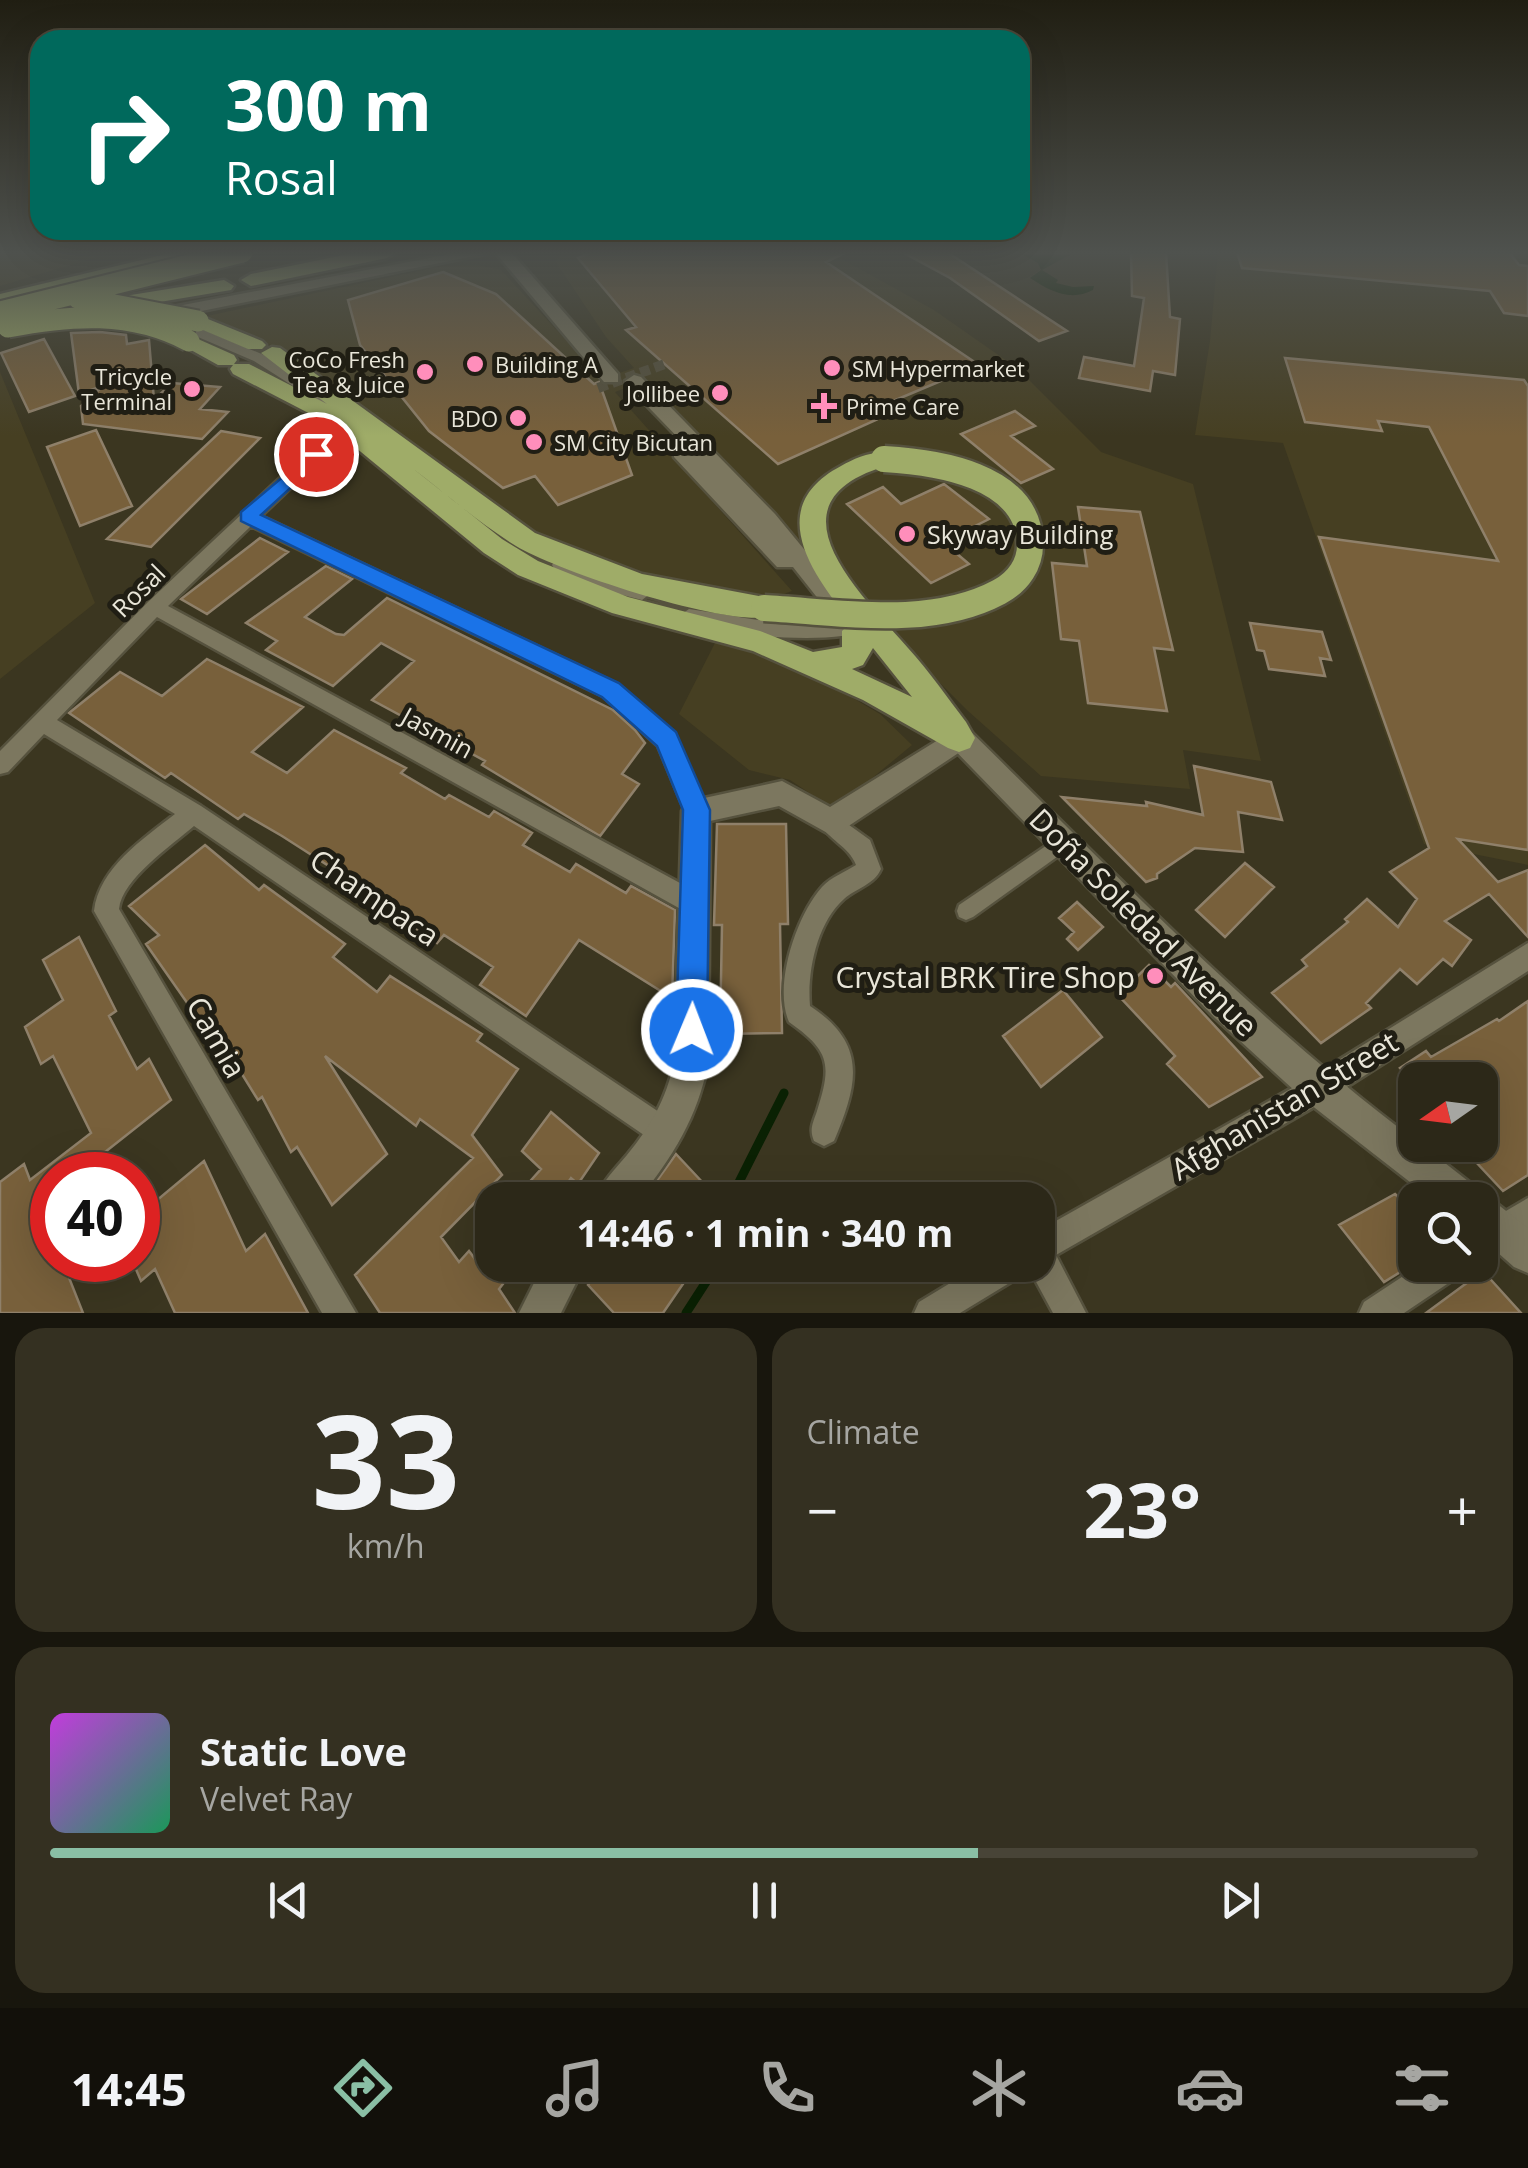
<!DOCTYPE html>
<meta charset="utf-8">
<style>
body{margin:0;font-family:"Open Sans",sans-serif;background:#343021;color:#f1f3f6;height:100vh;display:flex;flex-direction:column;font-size:38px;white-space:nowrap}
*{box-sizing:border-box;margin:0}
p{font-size:32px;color:#a6a6a2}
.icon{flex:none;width:55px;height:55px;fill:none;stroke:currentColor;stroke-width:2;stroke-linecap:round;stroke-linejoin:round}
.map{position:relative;height:1313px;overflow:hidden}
.drawer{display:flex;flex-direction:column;gap:15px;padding:15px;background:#18160d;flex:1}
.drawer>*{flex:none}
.top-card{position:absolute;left:30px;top:30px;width:1000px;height:210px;border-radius:30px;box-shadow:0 10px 40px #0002,0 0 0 2px #484437;background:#00695c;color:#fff;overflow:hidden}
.needle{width:65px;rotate:256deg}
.fabs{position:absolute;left:1398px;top:1062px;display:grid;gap:20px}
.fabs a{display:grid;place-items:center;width:100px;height:100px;border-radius:20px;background:#2c2818;box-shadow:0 10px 40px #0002,0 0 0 2px #484437;font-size:50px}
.speed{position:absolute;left:30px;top:1152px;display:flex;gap:20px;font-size:50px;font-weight:700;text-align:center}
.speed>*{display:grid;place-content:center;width:130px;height:130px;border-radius:50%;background:#2c2818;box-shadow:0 10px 40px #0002,0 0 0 2px #484437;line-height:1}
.speed .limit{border:15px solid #d22;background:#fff;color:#111}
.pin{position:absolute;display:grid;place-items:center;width:85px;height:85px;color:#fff;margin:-42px;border:5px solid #fff;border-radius:50%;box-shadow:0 2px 10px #0007}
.me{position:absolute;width:110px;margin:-55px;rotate:1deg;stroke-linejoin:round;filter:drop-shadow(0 0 8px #0008)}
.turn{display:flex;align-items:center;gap:35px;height:210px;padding:0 30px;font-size:45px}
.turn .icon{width:130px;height:130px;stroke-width:2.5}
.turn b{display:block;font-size:70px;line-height:85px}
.big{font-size:75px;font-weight:700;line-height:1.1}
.drawer .card{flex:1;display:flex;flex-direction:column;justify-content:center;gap:15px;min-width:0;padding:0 35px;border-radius:30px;background:#343021}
.drawer .dial{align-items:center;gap:0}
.dial b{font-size:130px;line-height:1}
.song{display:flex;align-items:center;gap:30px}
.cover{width:120px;height:120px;border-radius:15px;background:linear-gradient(135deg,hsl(290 70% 55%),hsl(150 70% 35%))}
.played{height:10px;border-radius:5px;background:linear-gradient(90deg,#8abfa5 65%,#484437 65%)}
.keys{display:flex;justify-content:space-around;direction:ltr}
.heat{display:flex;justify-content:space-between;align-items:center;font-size:55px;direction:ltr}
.drawer .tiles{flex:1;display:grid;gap:15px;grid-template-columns:1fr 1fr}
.card:last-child{grid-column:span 2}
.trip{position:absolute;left:475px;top:1182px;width:580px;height:100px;border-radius:30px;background:#2c2818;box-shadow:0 10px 40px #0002,0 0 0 2px #484437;font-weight:700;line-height:100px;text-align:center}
.dock{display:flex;height:160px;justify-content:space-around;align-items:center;background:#12100a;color:#a6a6a2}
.dock .icon{width:70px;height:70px}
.dock .current{color:#8abfa5}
.dock b{font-size:45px;color:#f1f3f6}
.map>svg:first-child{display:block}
</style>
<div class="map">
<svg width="1528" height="1313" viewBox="0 0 1528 1313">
<rect width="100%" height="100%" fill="#3b3620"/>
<path fill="#463f22" d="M0 252H114L0 286Z
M564 252H829L934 310 1017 368 1101 452 1193 484 1261 761 1183 750 1190 789 1041 776 968 711 809 552 647 380 615 392 792 591 770 599 650 582 537 535 279 349 207 316 443 266 477 265 501 270 602 379 634 368 606 337 555 261Z
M1218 252H1528V865L1424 844 1283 443 1195 435 1210 341Z
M0 372 95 603 0 679Z
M717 639 817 677 880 714 912 745 847 799 829 806 790 780 749 770 679 714Z"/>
<path fill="#0a2103" d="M1018 252H1075L1042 270 1058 280 1056 283 1073 287 1094 286 1093 290C1070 302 1050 291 1030 278L1041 270 1038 263Z"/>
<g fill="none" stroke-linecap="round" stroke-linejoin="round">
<path stroke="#0a2103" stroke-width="9" d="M737 1200 734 1192 784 1093
M686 1313 717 1265"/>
</g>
<path fill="#78603b" stroke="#8f806a" stroke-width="2.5" d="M591 252H847L826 262 979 365 867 412 876 420 778 464 626 330 636 327 578 258Z
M902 252H947L1067 331 1039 341 950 278Z
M1131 252H1166L1170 317 1180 319 1175 375 1153 371 1150 391 1079 378 1084 357 1134 366 1144 298 1132 296Z
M1237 252H1509L1519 265 1528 266V316L1504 313 1490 291 1242 268Z
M443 272 496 294 594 384 599 382 632 475 558 505 535 476 503 488 429 431 360 345 348 300Z
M100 332 126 335 127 344 149 340 154 400 172 383 220 387 200 409 228 412 202 439 83 424 81 406 103 386 79 394 71 333Z
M44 339 75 396 29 412 1 353Z
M1285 358 1524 380 1528 386V850L1458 839 1498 882 1528 870V937L1489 894 1445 921 1471 940 1452 966 1443 959 1417 984 1400 969 1366 1003 1371 1008 1321 1043 1272 993 1307 966 1302 960 1348 922 1345 919 1367 899 1398 927 1417 899 1390 872 1429 848 1319 537 1498 561 1429 427 1378 421 1382 431 1305 422Z
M1015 411 1035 426 1011 436 1053 469 1021 483 961 434Z
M96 430 132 506 80 526 47 447Z
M221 431 260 438 151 547 107 539Z
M944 484 989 519 943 542 969 564 931 583 847 504 883 487 901 504Z
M1078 507 1140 512 1173 650 1154 648 1167 711 1088 703 1079 641 1061 639 1052 563 1087 566Z
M260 538 288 552 207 614 181 599Z
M326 566 352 579 305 617 336 634 344 635 387 598 613 710 635 730 645 743 622 774 639 784 600 836 482 765 485 761 372 700 414 661 381 643 333 686 266 650 277 641 246 623Z
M1250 623 1322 632 1331 660 1320 658 1325 676 1269 669 1264 651 1257 650Z
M207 659 303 707 252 752 287 773 334 730 406 768 401 773 445 799 449 795 489 817 494 811 532 833 523 845 570 872 576 864 626 893 631 886 675 910 672 998 579 940 526 1016 480 985 493 967 444 935 437 943 397 916 393 921 355 897 363 888 282 836 244 814 238 819 171 773 165 778 69 713 120 672 162 696Z
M1194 766 1271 782 1282 820 1238 812 1243 852 1195 848 1157 874V878L1146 882 1062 797 1147 806 1146 802 1203 815Z
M717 824H786L788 924H780L782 1033 720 1034 722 925H714Z
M205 845 259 890 264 885 345 944 333 957 377 992 390 976 482 1034 477 1041 518 1069 472 1135 502 1175 441 1237 459 1262 469 1251 475 1259 492 1238V1265H518L499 1289 515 1313H380L355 1275 473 1158 420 1119 416 1126 325 1056 387 1154 332 1205 297 1147 291 1152 262 1097 258 1100 229 1053 225 1057 146 944 159 935 129 906Z
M1245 863 1274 887 1225 937 1196 910Z
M1077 902 1103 927 1078 950 1067 939 1074 932 1059 918Z
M79 937 116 1011 109 1016 137 1069 149 1059 171 1100 76 1175H52V1260H62L83 1313H0V1182L24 1164 30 1180 91 1133 53 1056 41 1064 25 1027 63 1000 43 960Z
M1149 965 1171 987 1175 983 1262 1077 1209 1107 1167 1064 1175 1056 1118 995Z
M1063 990 1102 1037 1041 1087 1003 1036Z
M1528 1001V1175L1503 1191 1460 1145H1480V1117L1495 1105 1480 1088V1080H1411L1400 1068 1426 1051 1431 1057 1497 1019 1499 1021Z
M551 1112 599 1153 578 1184 571 1178 556 1200H524L530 1193 524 1188 541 1169 522 1151Z
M676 1154 719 1200H643Z
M204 1161 246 1251 265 1234 308 1313H175L155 1269 141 1281 132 1260H138V1216Z
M1395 1194 1415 1213V1263L1384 1282 1339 1225Z
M602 1265H696L663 1313H614L588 1285Z
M1483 1271 1521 1313H1426Z"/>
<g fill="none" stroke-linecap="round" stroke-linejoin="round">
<path stroke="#55503c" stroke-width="10" stroke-dasharray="10 5" stroke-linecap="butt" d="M598 388 665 364"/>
<g stroke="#56523e" stroke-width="5">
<path id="pedestrian" d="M1062 835 1068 837 1071 843 1068 849 973 917 966 920 959 917 957 911 959 905Z"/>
</g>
<g stroke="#56523e" stroke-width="5">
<path id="minor" d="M175 318 264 355 334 401 331 404H321L254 361 170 325 168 322Z
M316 449 322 450V458L261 516 617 684 675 734 707 811 704 818 696 821 688 818 658 746 603 696 251 526 168 606 704 896 707 904 704 912 695 916 686 912 157 617 57 720 201 806 677 1124 682 1134 677 1144 667 1149 657 1144 194 826C172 845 122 879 119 909L356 1313H322L94 911C99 868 143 839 175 814L44 734 8 772 0 774V751L148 602 310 450Z
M561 559 603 576 649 588 651 593 642 600 591 587 555 570 552 565 555 560Z
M689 609C745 617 812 634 868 617L878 624 875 629C826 646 732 636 682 621L679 616Z
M831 812 870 840 881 869C874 885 856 888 844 899 817 923 807 971 810 1006 868 1044 858 1084 834 1141L824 1146 814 1141C809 1129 813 1123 817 1111 832 1064 830 1051 789 1022 773 986 796 916 822 887 831 877 845 872 856 865 849 846 828 840 819 822L823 815Z
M1528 943V971L1328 1099 1056 1255 1086 1313H1053L1027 1265H1038V1231L1308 1079Z
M1528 1198V1231L1480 1260V1226Z
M980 1265H1026L1021 1276 960 1313H914L919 1302Z
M1420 1265H1464L1459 1276 1404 1313H1359L1364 1302Z"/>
</g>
<g stroke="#56523e" stroke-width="5">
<path id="tertiary" d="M959 727 969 730 972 738 969 746 841 831 831 835 779 806 710 821 708 1063C698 1117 672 1158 638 1200H595C602 1182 615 1169 627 1155 651 1126 666 1099 674 1063L682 811 686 802 782 781 830 807Z
M543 1265H585L561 1313H519Z"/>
</g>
<g stroke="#56523e" stroke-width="5">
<path id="secondary" d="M461 252H494L162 319 154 314 162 309Z
M495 252H511L618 374V382H604Z
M634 375 641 377 775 514 860 617 863 623 860 629H842L793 567H777L674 457V449L688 448 627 385 625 381Z
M947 714 956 717C1105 863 1248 1015 1415 1140V1145H1422L1528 1228V1273L1514 1267 1480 1237V1200H1433L1306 1101 1215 1018 938 733 934 725 938 717Z"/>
</g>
<g stroke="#56523e" stroke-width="5">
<path id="motorway" d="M175 252H207L205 256 0 306V294Z
M359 252H396L387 258 251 286 241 280 251 274Z
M224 280 234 286 231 290 106 311 96 305 106 299Z
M198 315 262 341 266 345 262 349H248L191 325V317Z
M189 335 234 355 237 360 234 364H249L327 404 261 353 272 347 280 348 535 533 642 574 764 597 774 600 778 608 774 616C730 629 557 571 516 546 479 523 445 493 411 467L502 539 538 561 628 597 760 631 813 652 842 647V631L851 622C812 574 763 507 841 466 855 458 876 449 893 454L896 459 893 464C761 499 856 589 908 648 929 671 947 697 966 722L975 738 970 748 959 752 948 748 863 700 753 651 612 613 518 575 484 553 322 420 233 374 230 369 233 365H218L182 345 178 341 182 337ZM873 648 912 697 852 669 863 665Z"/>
</g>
<use href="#pedestrian" fill="#7c775f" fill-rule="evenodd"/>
<use href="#minor" fill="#7c775f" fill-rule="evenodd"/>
<use href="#tertiary" fill="#7c775f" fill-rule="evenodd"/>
<use href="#secondary" fill="#7c775f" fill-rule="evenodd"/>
<use href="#motorway" fill="#9fac68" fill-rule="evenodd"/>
<g stroke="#56523e" stroke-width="25" stroke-linecap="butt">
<path id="motorway-bridge-far1" d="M78 298 198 321
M0 312 242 252
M8 327C71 315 131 310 189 341"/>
</g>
<g stroke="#56523e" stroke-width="31" stroke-linecap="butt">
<path id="motorway-bridge" d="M764 608C839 612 930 629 999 592 1018 582 1031 564 1030 542 1027 475 937 462 884 459"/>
</g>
<use href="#motorway-bridge-far1" stroke="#9fac68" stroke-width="21"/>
<use href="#motorway-bridge" stroke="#9fac68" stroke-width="26"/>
</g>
<linearGradient id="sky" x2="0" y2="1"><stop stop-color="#201e12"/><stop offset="0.58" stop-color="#4f524e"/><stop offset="1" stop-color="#4f524e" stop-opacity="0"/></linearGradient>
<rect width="1528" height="436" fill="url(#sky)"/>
<path fill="#1a73e8" stroke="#114b97" stroke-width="2.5" d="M316 449 322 450V459L261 515 619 683 676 732 710 810 707 1030 702 1041 692 1046 681 1041 676 1030 683 810 657 746 602 697 241 521V512Z"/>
<g fill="#ff8ebb" stroke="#201e14" stroke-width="4">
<circle cx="475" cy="364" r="10"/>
<circle cx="832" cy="368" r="10"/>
<circle cx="425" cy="372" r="10"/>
<circle cx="192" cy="389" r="10"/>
<circle cx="720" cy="393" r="10"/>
<path d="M819 391h10v10h10v10h-10v10h-10v-10h-10v-10h10z"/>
<circle cx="518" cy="418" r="10"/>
<circle cx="534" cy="442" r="10"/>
<circle cx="907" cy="534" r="10"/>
<circle cx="1155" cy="976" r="10"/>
</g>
<g text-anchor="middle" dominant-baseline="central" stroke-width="10" stroke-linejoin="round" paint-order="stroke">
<g font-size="22" fill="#e9e6d9" stroke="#201e14" text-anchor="end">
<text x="405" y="359">CoCo Fresh<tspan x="405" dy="25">Tea &amp; Juice</tspan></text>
<text x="495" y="364" text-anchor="start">Building A</text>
<text x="852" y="368" text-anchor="start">SM Hypermarket</text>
<text x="172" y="376">Tricycle<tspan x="172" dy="25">Terminal</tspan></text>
<text x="700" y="393">Jollibee</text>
<text x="846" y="406" text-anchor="start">Prime Care</text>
<text x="498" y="418">BDO</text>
<text x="554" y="442" text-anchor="start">SM City Bicutan</text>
</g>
<g font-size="25" fill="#e9e6d9" stroke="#201e14" text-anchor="start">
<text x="927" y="534">Skyway Building</text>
</g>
<g font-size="25" fill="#e9e6d9" stroke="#201e14">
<text transform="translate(138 590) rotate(-45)">Rosal</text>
<text transform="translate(438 732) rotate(29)">Jasmin</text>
</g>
<g font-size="30" fill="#e9e6d9" stroke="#201e14">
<text transform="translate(375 897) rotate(34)">Champaca</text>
<text transform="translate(1144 922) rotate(45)">Doña Soledad Avenue</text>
<text transform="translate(217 1037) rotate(60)">Camia</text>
<text transform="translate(1284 1105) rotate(-31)">Afghanistan Street</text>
</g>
<g font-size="30" fill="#e9e6d9" stroke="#201e14" text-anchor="end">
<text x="1135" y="976">Crystal BRK Tire Shop</text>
</g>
</g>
</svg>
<div class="fabs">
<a><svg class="needle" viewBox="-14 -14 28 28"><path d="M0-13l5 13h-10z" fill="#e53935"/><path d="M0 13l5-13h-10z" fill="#a6a6a2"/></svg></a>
<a><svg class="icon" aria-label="search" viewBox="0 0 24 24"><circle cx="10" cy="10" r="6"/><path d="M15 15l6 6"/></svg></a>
</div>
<div class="speed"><div class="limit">40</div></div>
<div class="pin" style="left:316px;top:454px;background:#d93025"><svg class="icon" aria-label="arrive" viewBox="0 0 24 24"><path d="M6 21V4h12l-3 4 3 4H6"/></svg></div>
<svg class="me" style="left:692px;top:1030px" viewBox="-20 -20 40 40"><circle r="17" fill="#1a73e8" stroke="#fff" stroke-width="3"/><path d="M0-11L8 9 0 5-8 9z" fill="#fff"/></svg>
<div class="trip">14:46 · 1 min · 340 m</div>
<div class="top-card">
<div class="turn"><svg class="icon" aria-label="right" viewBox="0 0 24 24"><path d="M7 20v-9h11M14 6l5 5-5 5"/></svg><div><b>300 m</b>Rosal</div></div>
</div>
</div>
<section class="drawer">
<div class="tiles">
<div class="card dial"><b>33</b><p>km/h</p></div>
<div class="card"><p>Climate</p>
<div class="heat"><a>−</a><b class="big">23°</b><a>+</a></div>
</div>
<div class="card">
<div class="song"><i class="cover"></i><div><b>Static Love</b><p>Velvet Ray</p></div></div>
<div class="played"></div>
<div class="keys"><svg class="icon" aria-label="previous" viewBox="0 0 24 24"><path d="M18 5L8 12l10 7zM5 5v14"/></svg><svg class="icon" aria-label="pause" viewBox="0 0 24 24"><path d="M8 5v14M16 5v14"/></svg><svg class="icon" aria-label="next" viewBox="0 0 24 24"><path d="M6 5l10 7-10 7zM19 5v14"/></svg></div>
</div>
</div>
</section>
<nav class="dock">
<b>14:45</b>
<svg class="icon current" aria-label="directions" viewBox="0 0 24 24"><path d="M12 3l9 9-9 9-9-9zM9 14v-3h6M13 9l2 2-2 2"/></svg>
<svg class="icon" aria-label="music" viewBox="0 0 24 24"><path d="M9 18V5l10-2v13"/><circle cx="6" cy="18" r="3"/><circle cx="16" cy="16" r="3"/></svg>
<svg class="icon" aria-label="phone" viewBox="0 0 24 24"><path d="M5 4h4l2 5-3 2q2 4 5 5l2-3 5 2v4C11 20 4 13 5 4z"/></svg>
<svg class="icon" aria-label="climate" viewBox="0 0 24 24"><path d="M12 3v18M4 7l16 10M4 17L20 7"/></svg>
<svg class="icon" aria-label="car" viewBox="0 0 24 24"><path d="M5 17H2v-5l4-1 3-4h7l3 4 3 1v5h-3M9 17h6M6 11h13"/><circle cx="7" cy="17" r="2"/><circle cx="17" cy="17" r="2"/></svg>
<svg class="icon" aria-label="filters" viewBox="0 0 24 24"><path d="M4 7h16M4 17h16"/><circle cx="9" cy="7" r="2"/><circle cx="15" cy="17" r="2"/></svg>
</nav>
